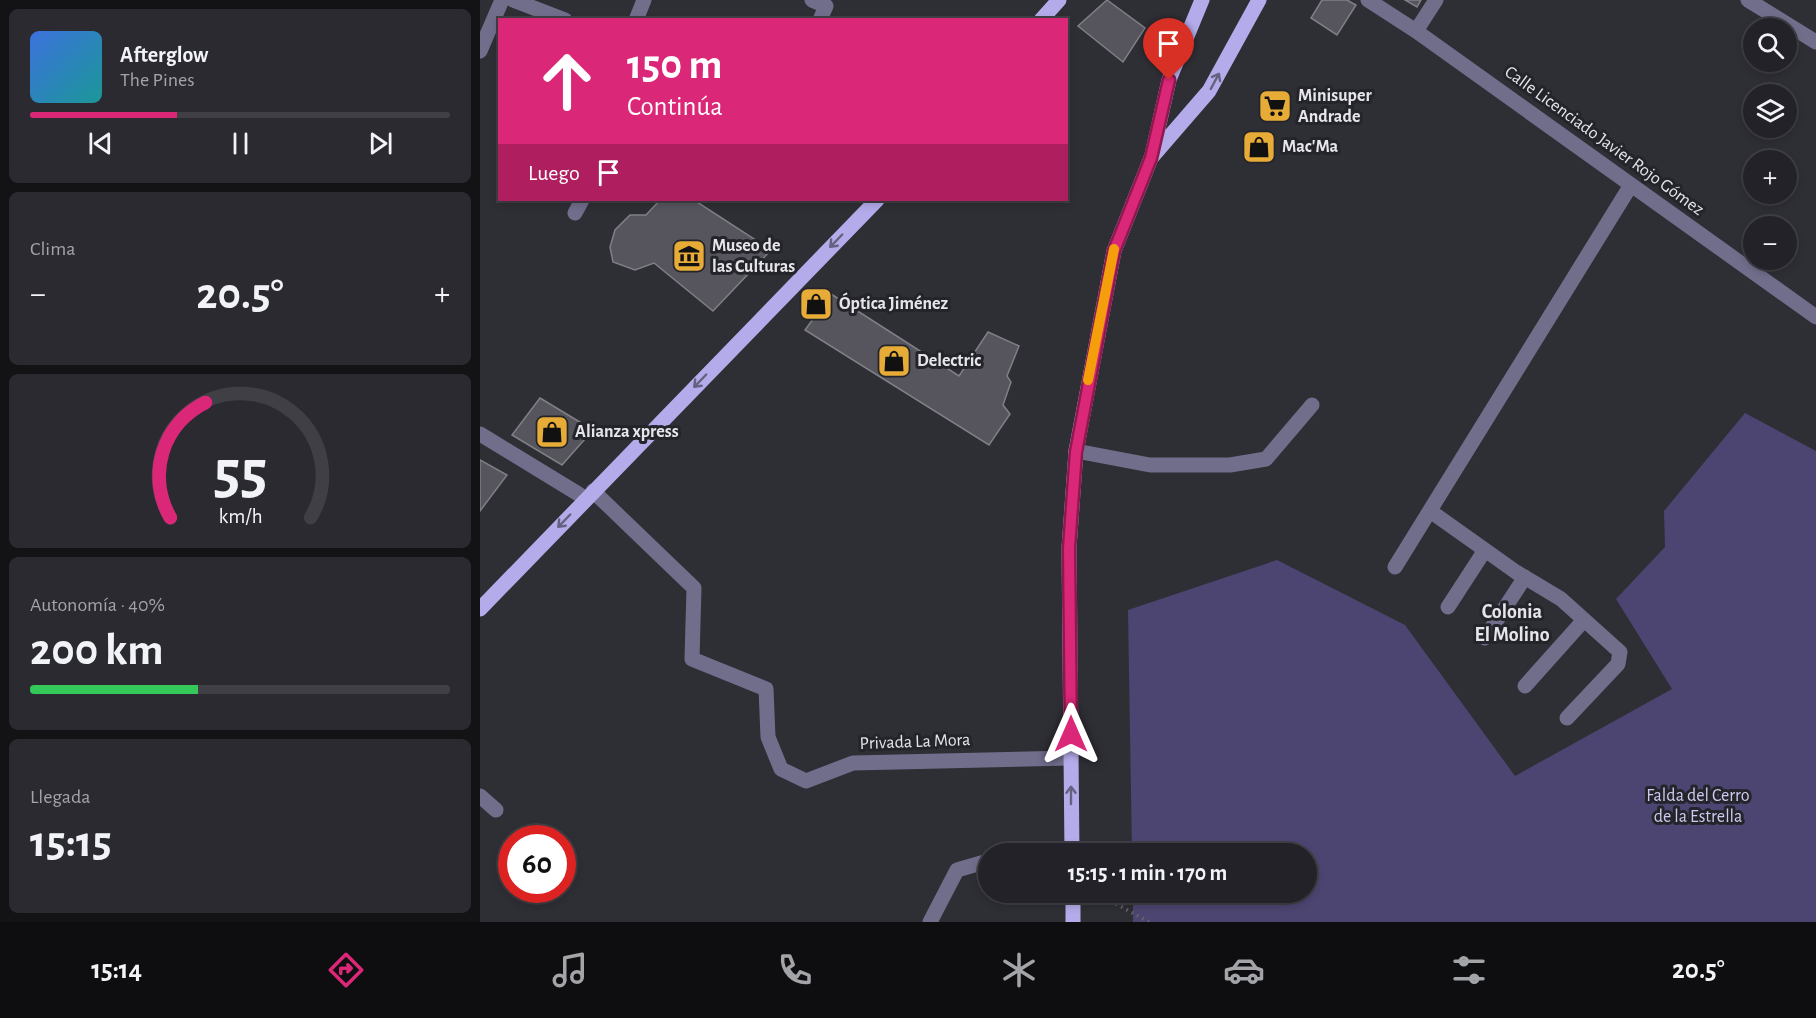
<!DOCTYPE html>
<html lang="es">
<meta charset="utf-8">
<style>
body{margin:0;font-family:"Alegreya Sans",sans-serif;background:#2a2a30;color:#f1f3f6;height:100vh;display:flex;flex-direction:column;font-size:22px;white-space:nowrap}
*{box-sizing:border-box;margin:0}
p{font-size:20px;color:#a2a4a8}
.icon{flex:none;width:33px;height:33px;fill:none;stroke:currentColor;stroke-width:2;stroke-linecap:round;stroke-linejoin:round}
.map{position:relative;flex:1;overflow:hidden}
.side{display:flex;flex-direction:column;gap:9px;padding:9px;background:#131316;width:480px}
.side>*{flex:none}
.banner{position:absolute;left:18px;top:18px;width:570px;height:183px;border-radius:0px;box-shadow:0 3px 9px #0003,0 0 0 2px #3f3f45;background:#db2777;color:#fff;overflow:hidden}
.tools{position:absolute;left:1263px;top:18px;display:grid;gap:12px}
.tools a{display:grid;place-items:center;width:54px;height:54px;border-radius:50%;background:#222228;box-shadow:0 3px 9px #0003,0 0 0 2px #3f3f45;font-size:30px}
.speed{position:absolute;left:18px;top:825px;display:flex;gap:12px;font-size:30px;font-weight:700;text-align:center}
.speed>*{display:grid;place-content:center;width:78px;height:78px;border-radius:50%;background:#222228;box-shadow:0 3px 9px #0003,0 0 0 2px #3f3f45;line-height:1}
.speed .limit{border:9px solid #d22;background:#fff;color:#111}
.pin{position:absolute;display:grid;place-items:center;width:51px;height:51px;color:#fff;margin:-62px -26px;border-radius:50% 50% 50% 0;rotate:-45deg;box-shadow:0 0 6px #0007}
.pin .icon{rotate:45deg}
.me{position:absolute;width:66px;margin:-33px;rotate:0deg;stroke-linejoin:round;filter:drop-shadow(0 0 4px #0008)}
.turn{display:flex;align-items:center;gap:21px;height:126px;padding:0 30px;font-size:27px}
.turn .icon{width:78px;height:78px;stroke-width:2.5}
.turn b{display:block;font-size:42px;line-height:51px}
.then{display:flex;align-items:center;height:57px;padding:0 30px;background:#0003;gap:12px;font-size:22px}
.big{font-size:45px;font-weight:700;line-height:1.1}
.side .widget{flex:1;display:flex;flex-direction:column;justify-content:center;gap:9px;min-width:0;padding:0 21px;border-radius:9px;background:#2a2a30}
.side .dial{align-items:center;gap:0}
.dial svg{height:156px;overflow:visible;fill:none;stroke:#3f3f45;stroke-width:7;stroke-linecap:round;text-anchor:middle}
.dial text{fill:#f1f3f6;stroke:none}
.song{display:flex;align-items:center;gap:18px}
.cover{width:72px;height:72px;border-radius:9px;background:linear-gradient(135deg,hsl(220 70% 55%),hsl(180 70% 35%))}
.played{height:6px;border-radius:3px;background:linear-gradient(90deg,#db2777 35%,#3f3f45 35%)}
.keys{display:flex;justify-content:space-around;direction:ltr}
.heat{display:flex;justify-content:space-between;align-items:center;font-size:33px;direction:ltr}
.charge{height:9px;border-radius:4px;background:linear-gradient(90deg,#34c759 40%,#3f3f45 0)}
.trip{position:absolute;left:498px;top:843px;width:339px;height:60px;border-radius:30px;background:#222228;box-shadow:0 3px 9px #0003,0 0 0 2px #3f3f45;font-weight:700;line-height:60px;text-align:center}
.tabs{display:flex;height:96px;justify-content:space-around;align-items:center;background:#0e0e10;color:#a2a4a8}
.tabs .icon{width:42px;height:42px}
.tabs .on{color:#db2777}
.tabs b{font-size:27px;color:#f1f3f6}
main{display:flex;flex:1;min-height:0}
.map>svg:first-child{display:block}
</style>
<main>
<section class="side">
<div class="widget">
<div class="song"><i class="cover"></i><div><b>Afterglow</b><p>The Pines</p></div></div>
<div class="played"></div>
<div class="keys"><svg class="icon" aria-label="previous" viewBox="0 0 24 24"><path d="M18 5L8 12l10 7zM5 5v14"/></svg><svg class="icon" aria-label="pause" viewBox="0 0 24 24"><path d="M8 5v14M16 5v14"/></svg><svg class="icon" aria-label="next" viewBox="0 0 24 24"><path d="M6 5l10 7-10 7zM19 5v14"/></svg></div>
</div>
<div class="widget"><p>Clima</p>
<div class="heat"><a>−</a><b class="big">20.5°</b><a>+</a></div>
</div>
<div class="widget dial"><svg viewBox="0 0 100 80">
<path d="M14 69A42 42 0 1 1 86 69"/>
<path d="M14 69A42 42 0 0 1 32 10" stroke="#db2777"/>
<text x="50" y="56" font-size="32" font-weight="700">55</text>
<text x="50" y="72" font-size="11">km/h</text>
</svg></div>
<div class="widget"><p>Autonomía · 40%</p><b class="big">200 km</b><div class="charge"></div></div>
<div class="widget"><p>Llegada</p><b class="big">15:15</b></div>
</section>
<div class="map">
<svg width="1336" height="922" viewBox="0 0 1336 922">
<rect width="100%" height="100%" fill="#2e2e35"/>
<path fill="#4c4571" d="M1265 413 1336 451V922H653V893L826 892V854L652 853 648 610 797 560 925 625 1035 776 1192 689 1136 599 1185 547 1184 511Z"/>
<path fill="#56555d" stroke="#807f87" stroke-width="1.5" d="M627 0 665 28 643 62 598 26Z
M842 0H867L876 5 857 35 831 18Z
M925 0H941L937 7Z
M180 200H214L291 250 233 311 174 263 155 270 133 262 130 247 135 230 150 215H166Z
M351 294 479 376 508 332 539 346 527 376 531 382 523 405 530 414 509 445 325 330Z
M60 398 113 430 82 465 32 435Z
M0 460 27 475 0 511Z"/>
<g fill="none" stroke-linecap="round" stroke-linejoin="round">
<path stroke="#66666c" stroke-width="4" stroke-dasharray="1.5 4.5" stroke-linecap="butt" d="M615 892 669 922"/>
<path stroke="#716e8c" stroke-width="15" d="M33 0 85 20
M332 0 346 6 340 20
M888 0 936 31 1336 317
M1268 0 1336 42
M156 20 164 0
M936 31 956 0
M0 51 22 0
M95 213 102 200
M0 434 105 498
M596 451 670 465H750L786 459 832 405
M113 491 214 588 212 659 286 689 288 737 301 769 326 781 373 763 591 758
M950 511 1036 572 1081 599 1140 652 1138 664 1087 718
M915 567 1151 185
M968 607 1005 550
M1005 638 1045 577
M1045 686 1104 620
M0 796 16 810
M533 854 546 850 579 854
M450 922 477 870 508 861"/>
<path stroke="#b4acea" stroke-width="15" d="M561 20 579 0
M672 155 689 80 722 0
M0 609 397 200
M592 854 589 548 596 451 634 251 671 158 729 91 779 0
M593 892V922"/>
</g>
<defs><path id="oneway-shaft" d="M-6 0H5M1.5-3L5.5 0L1.5 3" fill="none" stroke-width="1.6" stroke-linecap="round" stroke-linejoin="round" transform="scale(1.5)"/></defs>
<g stroke="#656181">
<use href="#oneway-shaft" transform="translate(735 81) rotate(-62)"/>
<use href="#oneway-shaft" transform="translate(356 241) rotate(134)"/>
<use href="#oneway-shaft" transform="translate(220 381) rotate(134)"/>
<use href="#oneway-shaft" transform="translate(84 521) rotate(134)"/>
<use href="#oneway-shaft" transform="translate(591 795) rotate(-90)"/>
</g>
<g fill="none" stroke-linecap="round" stroke-linejoin="round">
<g stroke="#8e194d" stroke-width="15">
<path id="route" d="M591 734 589 548 596 452 634 251 671 158 689 80"/>
</g>
<use href="#route" stroke="#db2777" stroke-width="10"/>
<path stroke="#f59e0b" stroke-width="10" d="M608 380 634 249"/>
</g>
<defs>
<g id="supermarket-square" transform="scale(1.725)"><rect x="-9" y="-9" width="18" height="18" rx="4" fill="#e7ac37" stroke="#24242b"/><path d="M-6-5.5h2.5l.6 2H6L4.5 2H-2.5L-4.4-4H-6ZM-1.5 3.2a1.3 1.3 0 1 0 .1 0ZM3 3.2a1.3 1.3 0 1 0 .1 0Z" fill="#111"/></g>
<g id="shop-square" transform="scale(1.725)"><rect x="-9" y="-9" width="18" height="18" rx="4" fill="#e7ac37" stroke="#24242b"/><path d="M-5-2.5h2.3a2.7 3.5 0 0 1 5.4 0H5L5.5 6h-11ZM-1.5-2.5h3a1.5 2.3 0 0 0-3 0Z" fill="#111"/></g>
<g id="museum-square" transform="scale(1.725)"><rect x="-9" y="-9" width="18" height="18" rx="4" fill="#e7ac37" stroke="#24242b"/><path d="M0-6L6-3V-2H-6V-3ZM-5-1h2V3h-2ZM-1-1h2V3h-2ZM3-1h2V3H3ZM-6 4H6V6H-6Z" fill="#111"/></g>
</defs>
<g fill-rule="evenodd">
<use href="#supermarket-square" x="795" y="106"/>
<use href="#shop-square" x="779" y="147"/>
<use href="#museum-square" x="209" y="256"/>
<use href="#shop-square" x="336" y="304"/>
<use href="#shop-square" x="414" y="361"/>
<use href="#shop-square" x="72" y="432"/>
</g>
<g text-anchor="middle" dominant-baseline="central" stroke-width="6" stroke-linejoin="round" paint-order="stroke">
<g font-size="18" font-weight="bold" fill="#e6e6ea" stroke="#24242b" text-anchor="start">
<text x="818" y="96">Minisuper<tspan x="818" dy="21">Andrade</tspan></text>
<text x="802" y="147">Mac'Ma</text>
<text x="232" y="246">Museo de<tspan x="232" dy="21">las Culturas</tspan></text>
<text x="359" y="304">Óptica Jiménez</text>
<text x="437" y="361">Delectric</text>
<text x="95" y="432">Alianza xpress</text>
</g>
<g font-size="18" fill="#e6e6ea" stroke="#24242b">
<text transform="translate(1124 141) rotate(36)">Calle Licenciado Javier Rojo Gómez</text>
<text transform="translate(435 742) rotate(-2)">Privada La Mora</text>
</g>
<g font-size="18" fill="#cecaf0" stroke="#24242b">
<text x="1218" y="796">Falda del Cerro<tspan x="1218" dy="21">de la Estrella</tspan></text>
</g>
<g font-size="20" font-weight="bold" fill="#e6e6ea" stroke="#24242b">
<text x="1032" y="612">Colonia<tspan x="1032" dy="23">El Molino</tspan></text>
</g>
</g>
</svg>
<div class="tools">
<a><svg class="icon" aria-label="search" viewBox="0 0 24 24"><circle cx="10" cy="10" r="6"/><path d="M15 15l6 6"/></svg></a>
<a><svg class="icon" aria-label="layers" viewBox="0 0 24 24"><path d="M12 4l9 5-9 5-9-5zM3 14l9 5 9-5"/></svg></a>
<a>+</a>
<a>−</a>
</div>
<div class="speed"><div class="limit">60</div></div>
<div class="pin" style="left:689px;top:80px;background:#d93025"><svg class="icon" aria-label="arrive" viewBox="0 0 24 24"><path d="M6 21V4h12l-3 4 3 4H6"/></svg></div>
<svg class="me" style="left:591px;top:734px" viewBox="-20 -20 40 40"><path d="M0-17L14 15 0 8-14 15z" fill="#db2777" stroke="#fff" stroke-width="4"/></svg>
<div class="trip">15:15 · 1 min · 170 m</div>
<div class="banner">
<div class="turn"><svg class="icon" aria-label="ahead" viewBox="0 0 24 24"><path d="M12 20V5M6 11l6-6 6 6"/></svg><div><b>150 m</b>Continúa</div></div>
<div class="then">Luego<svg class="icon" aria-label="arrive" viewBox="0 0 24 24"><path d="M6 21V4h12l-3 4 3 4H6"/></svg></div>
</div>
</div>
</main>
<nav class="tabs">
<b>15:14</b>
<svg class="icon on" aria-label="directions" viewBox="0 0 24 24"><path d="M12 3l9 9-9 9-9-9zM9 14v-3h6M13 9l2 2-2 2"/></svg>
<svg class="icon" aria-label="music" viewBox="0 0 24 24"><path d="M9 18V5l10-2v13"/><circle cx="6" cy="18" r="3"/><circle cx="16" cy="16" r="3"/></svg>
<svg class="icon" aria-label="phone" viewBox="0 0 24 24"><path d="M5 4h4l2 5-3 2q2 4 5 5l2-3 5 2v4C11 20 4 13 5 4z"/></svg>
<svg class="icon" aria-label="climate" viewBox="0 0 24 24"><path d="M12 3v18M4 7l16 10M4 17L20 7"/></svg>
<svg class="icon" aria-label="car" viewBox="0 0 24 24"><path d="M5 17H2v-5l4-1 3-4h7l3 4 3 1v5h-3M9 17h6M6 11h13"/><circle cx="7" cy="17" r="2"/><circle cx="17" cy="17" r="2"/></svg>
<svg class="icon" aria-label="filters" viewBox="0 0 24 24"><path d="M4 7h16M4 17h16"/><circle cx="9" cy="7" r="2"/><circle cx="15" cy="17" r="2"/></svg>
<b>20.5°</b>
</nav>
